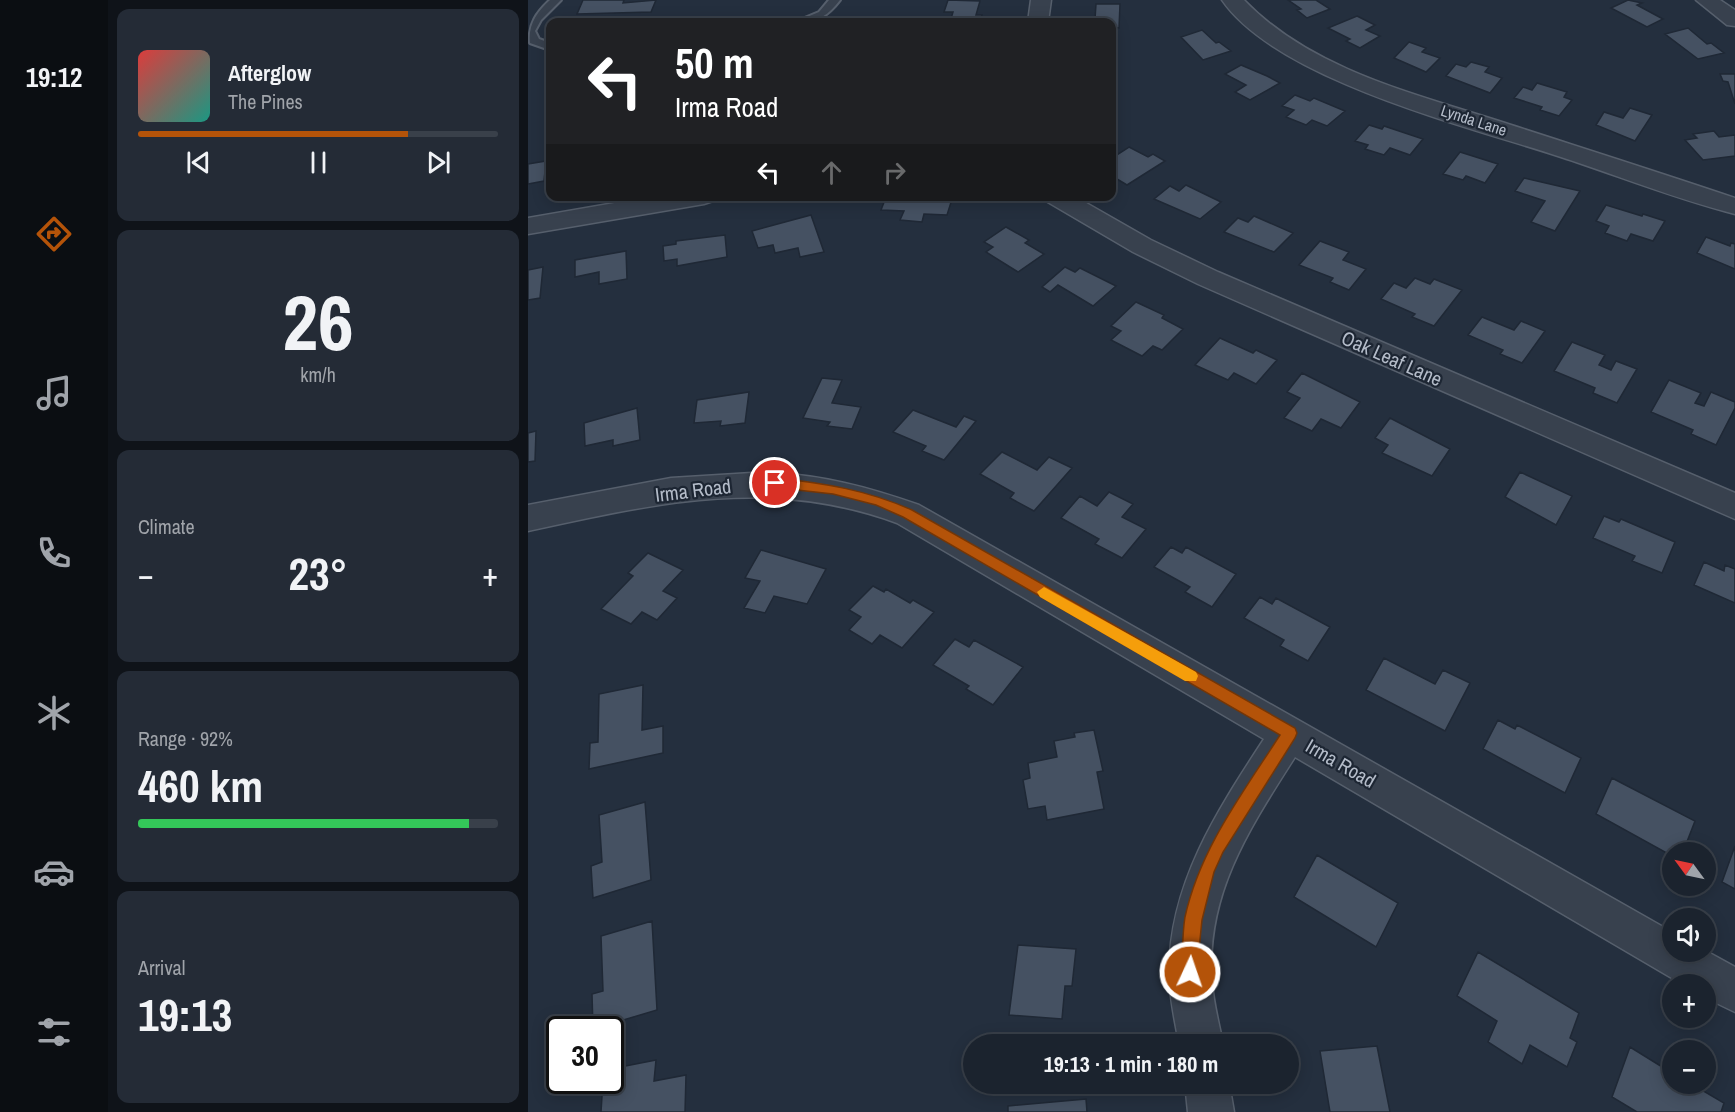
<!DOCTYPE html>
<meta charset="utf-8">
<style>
body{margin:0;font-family:"Archivo Narrow",sans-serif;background:#242b36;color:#f1f3f6;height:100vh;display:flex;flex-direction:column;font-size:22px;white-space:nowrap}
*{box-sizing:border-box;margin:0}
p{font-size:20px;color:#a0a4aa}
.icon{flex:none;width:33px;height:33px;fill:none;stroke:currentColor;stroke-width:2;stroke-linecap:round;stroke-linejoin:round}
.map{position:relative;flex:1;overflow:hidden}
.side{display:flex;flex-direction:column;gap:9px;padding:9px;background:#0f1319;width:420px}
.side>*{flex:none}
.hud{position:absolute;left:18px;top:18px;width:570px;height:183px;border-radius:12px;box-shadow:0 3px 15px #0003,0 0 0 2px #39404a;background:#202124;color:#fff;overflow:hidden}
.needle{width:39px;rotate:303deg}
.tools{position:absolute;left:1134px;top:842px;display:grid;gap:12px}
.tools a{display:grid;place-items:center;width:54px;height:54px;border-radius:50%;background:#1b232e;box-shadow:0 3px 15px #0003,0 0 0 2px #39404a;font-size:30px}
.speed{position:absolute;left:18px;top:1016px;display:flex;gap:12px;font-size:30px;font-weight:700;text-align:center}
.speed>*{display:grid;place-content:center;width:78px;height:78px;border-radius:50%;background:#1b232e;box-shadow:0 3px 15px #0003,0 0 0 2px #39404a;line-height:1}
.speed .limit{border:3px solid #111;border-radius:9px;background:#fff;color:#111}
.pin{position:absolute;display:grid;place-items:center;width:51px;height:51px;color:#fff;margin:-26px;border:3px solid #fff;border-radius:50%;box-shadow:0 2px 6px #0007}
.me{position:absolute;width:66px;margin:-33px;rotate:3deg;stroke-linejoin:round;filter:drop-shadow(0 0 4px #0008)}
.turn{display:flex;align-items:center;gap:21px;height:126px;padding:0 30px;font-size:27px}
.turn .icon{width:78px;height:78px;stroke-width:2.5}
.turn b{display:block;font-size:42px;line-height:51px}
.lanes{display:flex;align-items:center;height:57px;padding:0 30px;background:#0003;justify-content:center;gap:30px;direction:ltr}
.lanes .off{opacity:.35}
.big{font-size:45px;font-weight:700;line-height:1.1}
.side .widget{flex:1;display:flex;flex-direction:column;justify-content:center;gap:9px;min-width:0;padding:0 21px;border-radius:12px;background:#242b36}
.side .dial{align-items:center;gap:0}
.dial b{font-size:78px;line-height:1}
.song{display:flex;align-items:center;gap:18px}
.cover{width:72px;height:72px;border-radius:9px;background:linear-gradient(135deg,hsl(0 70% 55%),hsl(170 70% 35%))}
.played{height:6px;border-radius:3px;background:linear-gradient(90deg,#b45309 75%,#39404a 75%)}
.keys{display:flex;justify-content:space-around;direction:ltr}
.heat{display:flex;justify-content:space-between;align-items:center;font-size:33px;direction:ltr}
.charge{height:9px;border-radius:4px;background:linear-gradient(90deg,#34c759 92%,#39404a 0)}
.trip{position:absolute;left:435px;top:1034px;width:336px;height:60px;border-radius:30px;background:#1b232e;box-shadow:0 3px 15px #0003,0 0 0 2px #39404a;font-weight:700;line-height:60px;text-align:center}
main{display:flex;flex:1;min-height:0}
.tabs{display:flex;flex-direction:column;width:108px;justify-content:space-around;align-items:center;background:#0b0e12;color:#a0a4aa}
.tabs .icon{width:42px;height:42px}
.tabs .on{color:#b45309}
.tabs b{font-size:27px;color:#f1f3f6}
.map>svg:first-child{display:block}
</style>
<main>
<nav class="tabs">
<b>19:12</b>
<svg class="icon on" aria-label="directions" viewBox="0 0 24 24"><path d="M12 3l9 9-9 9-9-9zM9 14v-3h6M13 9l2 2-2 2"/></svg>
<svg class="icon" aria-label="music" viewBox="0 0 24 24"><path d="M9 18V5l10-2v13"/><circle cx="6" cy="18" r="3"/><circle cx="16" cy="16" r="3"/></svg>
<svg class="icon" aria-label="phone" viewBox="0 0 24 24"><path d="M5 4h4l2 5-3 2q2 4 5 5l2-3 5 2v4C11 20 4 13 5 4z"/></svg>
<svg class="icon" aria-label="climate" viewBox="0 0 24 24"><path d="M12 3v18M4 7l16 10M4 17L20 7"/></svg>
<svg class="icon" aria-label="car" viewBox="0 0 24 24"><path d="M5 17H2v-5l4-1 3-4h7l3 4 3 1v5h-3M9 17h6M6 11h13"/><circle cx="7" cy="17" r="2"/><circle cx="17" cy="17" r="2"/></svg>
<svg class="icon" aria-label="filters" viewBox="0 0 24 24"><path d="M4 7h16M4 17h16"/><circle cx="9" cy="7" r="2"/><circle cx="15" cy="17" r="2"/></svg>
</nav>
<section class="side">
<div class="widget">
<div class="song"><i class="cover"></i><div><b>Afterglow</b><p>The Pines</p></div></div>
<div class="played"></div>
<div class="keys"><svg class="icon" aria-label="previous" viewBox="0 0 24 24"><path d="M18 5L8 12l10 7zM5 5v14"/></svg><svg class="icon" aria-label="pause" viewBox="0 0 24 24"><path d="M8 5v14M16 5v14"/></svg><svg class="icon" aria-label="next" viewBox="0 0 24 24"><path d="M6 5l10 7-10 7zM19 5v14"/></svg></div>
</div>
<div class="widget dial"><b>26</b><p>km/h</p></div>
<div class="widget"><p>Climate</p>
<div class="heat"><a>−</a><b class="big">23°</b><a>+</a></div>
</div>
<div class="widget"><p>Range · 92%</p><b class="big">460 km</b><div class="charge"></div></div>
<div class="widget"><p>Arrival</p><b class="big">19:13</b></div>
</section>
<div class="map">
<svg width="1207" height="1112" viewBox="0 0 1207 1112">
<rect width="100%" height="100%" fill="#242f3e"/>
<path fill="#455162" stroke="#1f2835" stroke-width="1.5" d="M55 0H96L95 3 128 0 123 12 49 14Z
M420 0 452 1 448 15H454L452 22H422L425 12H416Z
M760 0H788L802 9 779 18 769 10 773 9Z
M1100 0 1114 3 1109 5 1135 19 1119 27 1083 8Z
M568 4H592L591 28 584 27V22H561L562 19H567Z
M829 16 847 25 838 30 852 36 832 48 818 41 822 39 800 28Z
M1160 28 1179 44 1183 43 1196 53 1170 59 1137 34Z
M674 30 688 43 691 42 703 51 675 60 653 37Z
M881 42 898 48 894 52 912 58 898 72 866 58Z
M943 62 961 67 957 72 974 78 962 93 918 76 928 64 938 67Z
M713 65 739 76 752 83 722 100 707 92 718 85 697 74Z
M1192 74H1207V104L1200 82 1195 81Z
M1009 83 1039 92 1036 97 1044 100 1031 116 1012 110 1014 107 986 98 995 87 1004 90Z
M767 95 782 101 786 98 817 111 799 126 784 120 778 125 758 117 766 110 754 106Z
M1102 108 1124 115 1107 141 1068 125 1076 112 1095 118Z
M841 125 854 129 856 126 895 139 882 155 862 148 856 155 837 149 840 145 827 141Z
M1186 131 1191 137 1207 135V156L1175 160 1157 140 1169 138 1165 134Z
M601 147 620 157 625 154 637 161 599 185 584 176V158Z
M932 152 970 164 957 183 938 176 935 180 915 174Z
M18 161 16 181 0 184V164Z
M996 178 1052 191 1027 231 1003 222 1017 201 987 191Z
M658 185 693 202 672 219 626 199 642 186 651 191Z
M380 196H425L419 215 396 214 394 222 372 220 376 211 353 210 358 197Z
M1078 205 1114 216 1115 214 1137 221 1125 241 1103 234 1099 241 1077 233 1081 226 1068 221Z
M283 215 296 252 272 257 270 248 247 253 245 245 230 248 224 231Z
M726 216 765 233 746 252 696 232 710 218 720 222Z
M478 227 501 240 497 243 516 254 490 272 458 252 465 247 456 242Z
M197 235 199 257 149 266V259L136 261 135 246 148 244V241Z
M1178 237 1202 246 1203 243 1207 244V269L1169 253Z
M792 241 821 252 815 260 838 269 821 290 802 282 805 278 771 265Z
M98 251 99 279 71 284V272L47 277V260Z
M15 267 12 298 0 300V270Z
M537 267 547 272 552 268 588 286 565 306 530 285 522 292 514 287Z
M887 278 902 284 906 279 934 290 906 326 884 317 887 314 853 299 866 283 878 288Z
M608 302 636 315 634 318 655 329 634 350 625 346 614 356 583 340 593 331 583 326Z
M954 317 986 330 993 321 1017 331 994 363 972 354 975 350 940 335Z
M692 338 725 353 728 350 749 360 728 384 706 373 700 380 667 365Z
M1044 342 1077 355 1071 365 1083 370 1088 361 1109 369 1089 403 1065 393 1067 388 1026 371Z
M774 373 832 402 813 428 793 419 784 431 756 418 772 398 759 392Z
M294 378 314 380 304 403 333 407 324 429 299 426 302 422 275 418Z
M1141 380 1173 393 1167 403 1176 406 1183 392 1207 402V408L1188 445 1163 434 1165 430 1123 412Z
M221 392 217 423 192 426 193 421 166 423 169 400Z
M109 408 112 440 85 446V440L57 446 56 423Z
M385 410 428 427 436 416 448 421 416 460 394 451 398 446 365 432Z
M862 418 922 449 904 476 854 453 860 445 847 438Z
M8 431 7 461 0 462V433Z
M474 452 509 470 521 457 544 468 506 511 482 498 486 493 452 474Z
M992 472 1044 496 1028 525 977 497Z
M581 492 605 504 594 517 618 529 594 558 567 544 571 539 533 518 552 496 569 506Z
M1076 516 1091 522 1093 519 1147 542 1134 573 1104 561 1107 556 1065 538Z
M643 547 654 553 658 547 708 574 684 607 657 592 662 587 626 567Z
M233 550 298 569 279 604 246 596 237 613 216 608 232 581 217 578Z
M120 553 155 570 135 591 149 598 129 620 114 612 103 624 73 609 105 576 100 573Z
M1176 562 1196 571 1197 565 1207 569V603L1166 585Z
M345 586 356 592 358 589 382 603 385 600 406 612 374 648 352 635 344 644 321 630 333 617 321 610Z
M732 597 744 604 748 598 802 627 780 661 752 646 756 640 716 618Z
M427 639 441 647 446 640 495 667 465 705 438 689 441 686 405 665Z
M856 658 907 684 915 670 942 683 917 731 838 690Z
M115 685 114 730 135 726V753L61 769 62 743 70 742 71 694Z
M970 720 987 729 989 725 1053 758 1037 793 955 749Z
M566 730 575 771 569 772 576 809 519 820 517 806 500 809 495 780 502 778 500 763 529 757 526 741 547 737 546 733Z
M1084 778 1167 821 1155 852H1144V856L1068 814Z
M117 802 123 880 65 898 63 866 74 862 71 815Z
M1207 846V889L1194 882Z
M789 855 870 903 848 947 766 897Z
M124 921 129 1010 65 1029 64 994 75 991 73 936Z
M490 945 548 949 544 986H537L534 1019 481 1015Z
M950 952 1051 1013 1042 1038 1049 1042 1039 1067 1002 1045 994 1064 960 1042 969 1021 929 996Z
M849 1046 862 1112H802L792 1051Z
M1102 1047 1144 1073V1083H1162L1196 1103 1193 1112H1109L1084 1097Z
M128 1060 126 1081 158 1075 157 1112H73L75 1080H82V1069Z
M558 1099 559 1112H480V1106Z"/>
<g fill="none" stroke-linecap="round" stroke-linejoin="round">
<g stroke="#565f6c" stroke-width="4">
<path id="service" d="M22 0H33L13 20 7 31 11 39 22 43V50L2 43C0 24 9 12 22 0Z
M301 0H312C300 16 287 24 267 22L291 12Z"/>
</g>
<g stroke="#565f6c" stroke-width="3">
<path id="minor" d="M503 0H523L520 22H500Z
M694 0H716C783 70 887 94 977 123 1054 148 1130 172 1207 198V214C1148 199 1091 176 1033 157 942 127 749 80 694 0Z
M1168 0H1192L1207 10V26L1199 25Z
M127 196H188L185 201 176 204 0 234V218Z
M515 196H546L623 240 690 272 1207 493V519L670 284 605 252 518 201Z
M239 472C297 476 337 486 391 505L1144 932V951H1178L1207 967V1012L1178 998V984H1154L767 757C723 826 677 894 684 981 685 1002 691 1023 695 1044H651C647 1020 641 996 641 972 642 882 689 811 736 739L369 523C242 476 128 503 0 531V505L143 478Z
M657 1083H701L706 1112H660Z"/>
</g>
<use href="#service" fill="#38414e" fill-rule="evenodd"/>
<use href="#minor" fill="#38414e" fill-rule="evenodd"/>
</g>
<path fill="#b45309" stroke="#753606" stroke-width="1.5" d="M247 478C296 483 339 490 384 510L767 728 769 733 767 738 695 852 686 872 674 920 668 979 662 981 656 979 653 972C655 955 654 935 657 917 672 849 714 794 752 735L375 517 348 505 305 494 242 487 240 483Z"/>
<path fill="#f59e0b" d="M516 587 668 672 670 676 668 681H657L512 597 509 592Z"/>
<g text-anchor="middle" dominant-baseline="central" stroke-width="4.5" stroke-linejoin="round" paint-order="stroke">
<g font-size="16" fill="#b4bcc9" stroke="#1d2633">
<text transform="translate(946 120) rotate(18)">Lynda Lane</text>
</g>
<g font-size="20" fill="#b4bcc9" stroke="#1d2633">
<text transform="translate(864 358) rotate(24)">Oak Leaf Lane</text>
<text transform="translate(165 490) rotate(-7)">Irma Road</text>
<text transform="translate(813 763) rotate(30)">Irma Road</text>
</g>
</g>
</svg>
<div class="tools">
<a><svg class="needle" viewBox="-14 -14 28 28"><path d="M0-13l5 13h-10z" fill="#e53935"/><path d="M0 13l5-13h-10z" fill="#a0a4aa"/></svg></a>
<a><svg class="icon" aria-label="sound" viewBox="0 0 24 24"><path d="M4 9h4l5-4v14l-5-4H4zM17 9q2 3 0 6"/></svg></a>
<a>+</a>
<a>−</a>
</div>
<div class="speed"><div class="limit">30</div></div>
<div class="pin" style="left:247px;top:483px;background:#d93025"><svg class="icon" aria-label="arrive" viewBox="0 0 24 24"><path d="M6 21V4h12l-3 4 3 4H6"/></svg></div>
<svg class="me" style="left:662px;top:972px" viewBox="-20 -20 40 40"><circle r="17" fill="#b45309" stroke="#fff" stroke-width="3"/><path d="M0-11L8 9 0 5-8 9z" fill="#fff"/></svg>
<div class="trip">19:13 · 1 min · 180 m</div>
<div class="hud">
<div class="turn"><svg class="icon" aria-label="left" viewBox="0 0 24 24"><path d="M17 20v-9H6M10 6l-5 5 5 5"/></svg><div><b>50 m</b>Irma Road</div></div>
<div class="lanes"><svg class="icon" aria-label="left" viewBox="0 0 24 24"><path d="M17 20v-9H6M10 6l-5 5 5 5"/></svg><svg class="icon off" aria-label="ahead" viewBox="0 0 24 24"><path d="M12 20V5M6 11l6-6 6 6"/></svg><svg class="icon off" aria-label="right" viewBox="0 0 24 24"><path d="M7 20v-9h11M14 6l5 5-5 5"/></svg></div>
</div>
</div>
</main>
